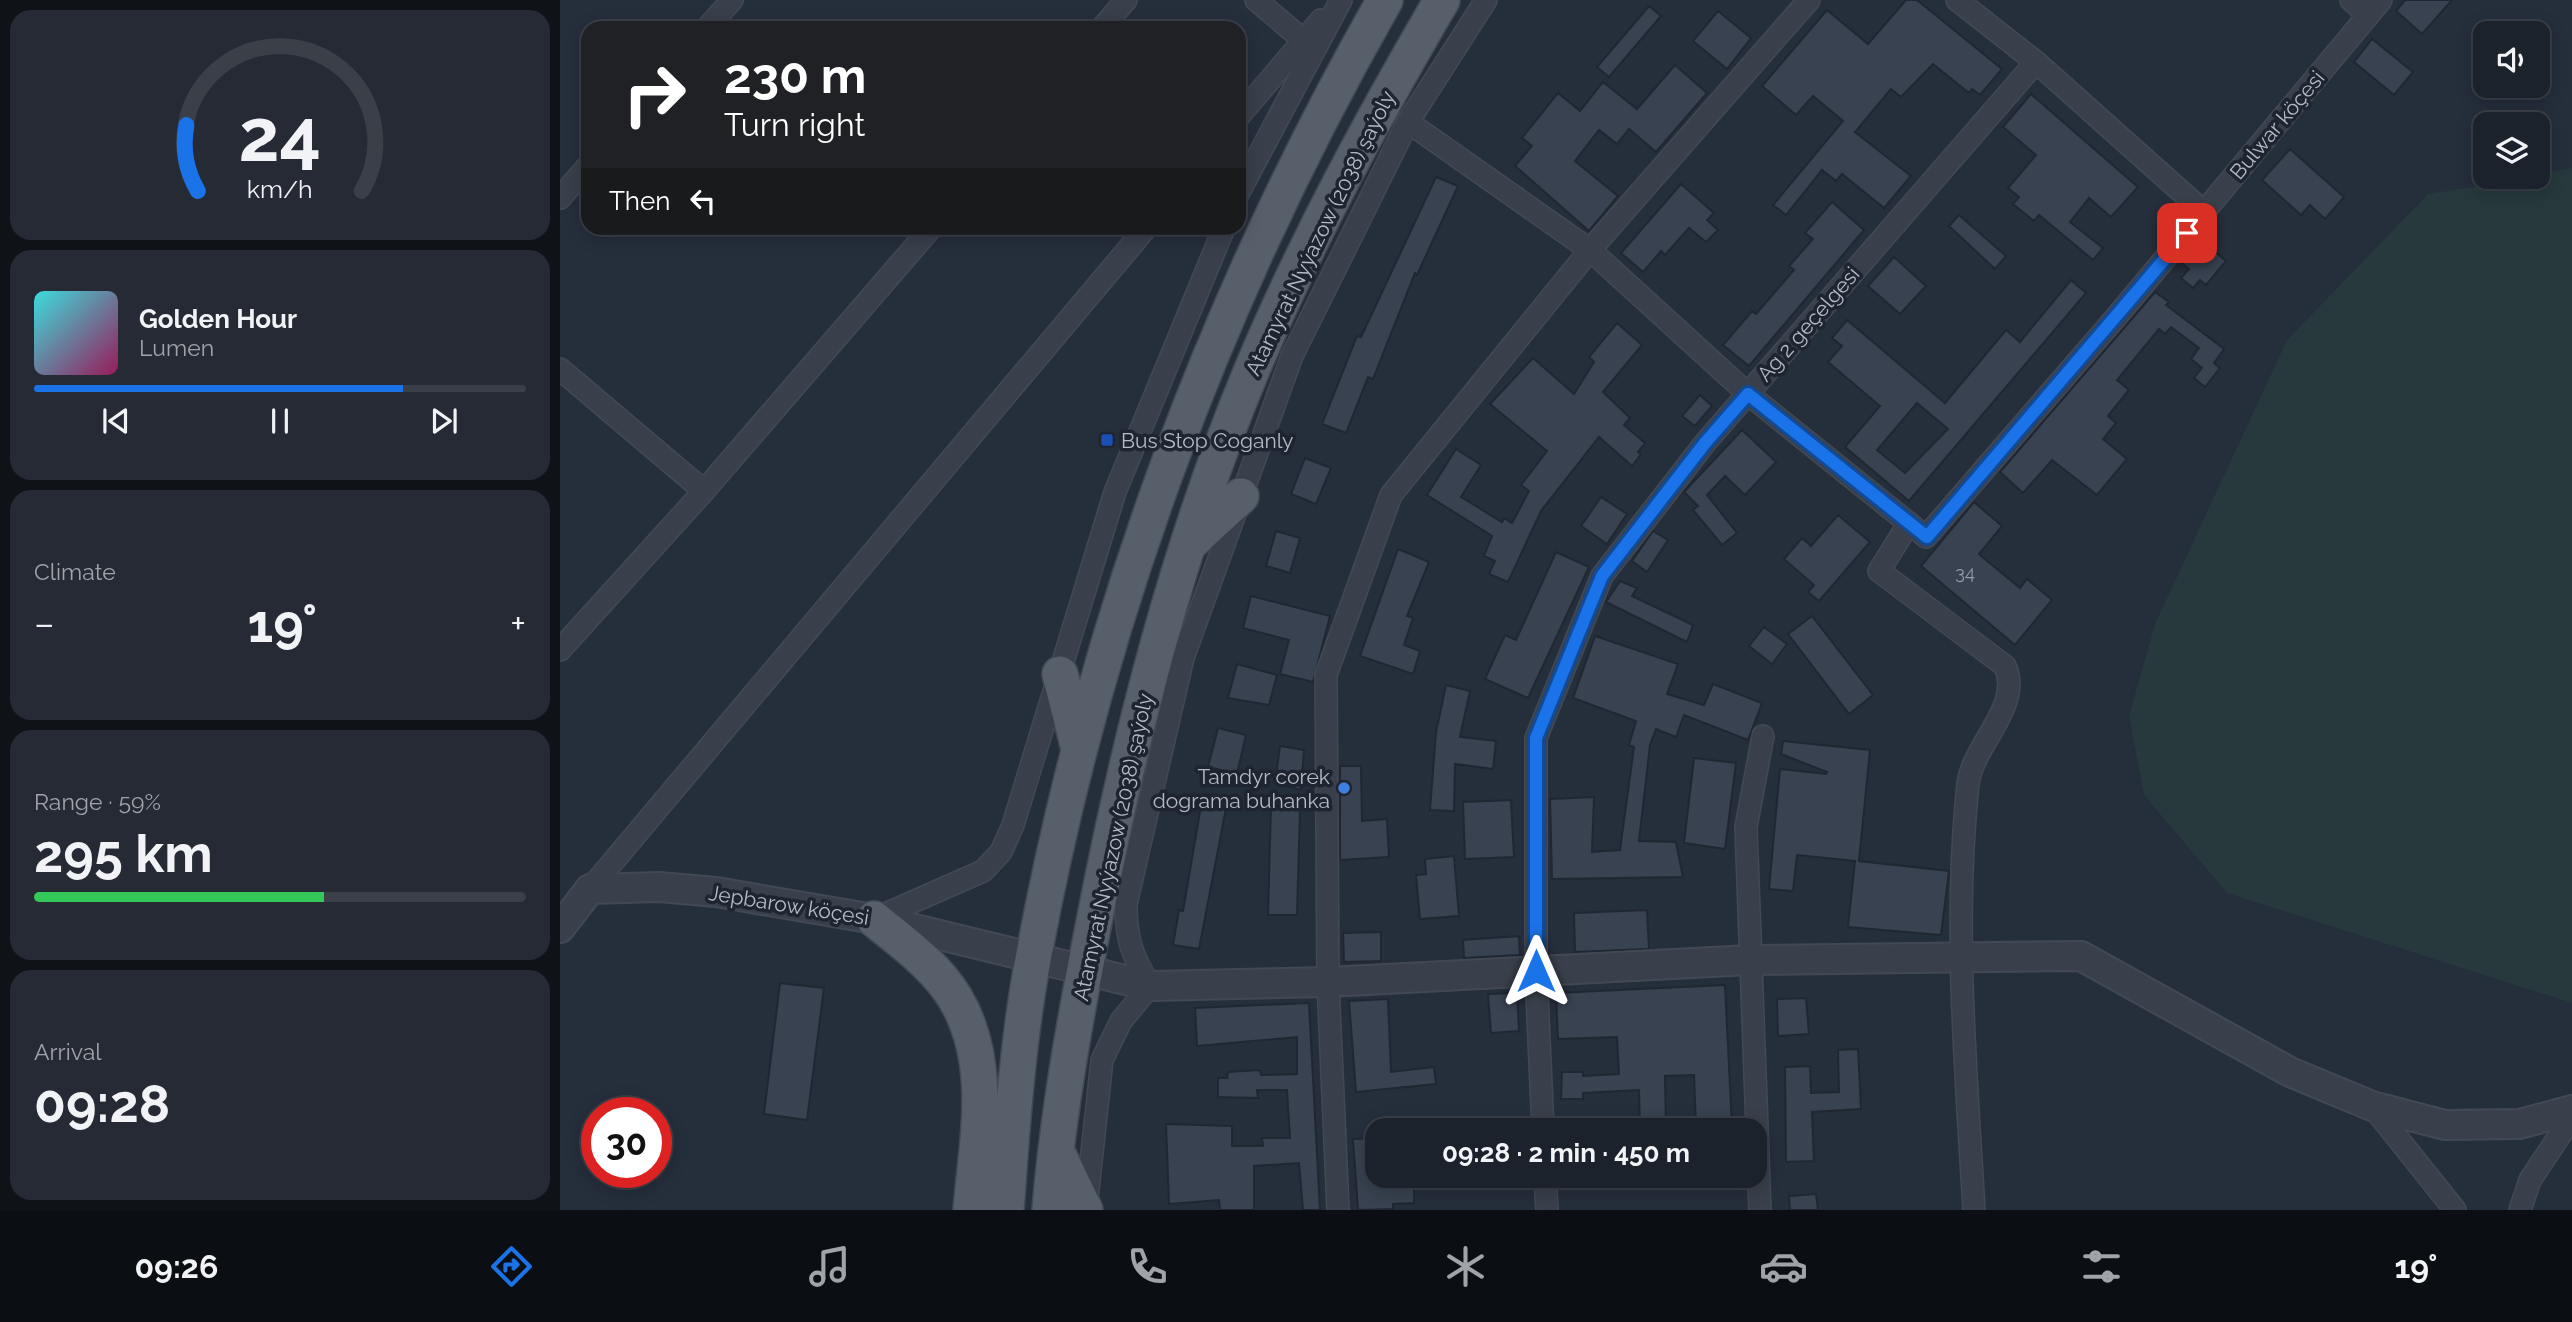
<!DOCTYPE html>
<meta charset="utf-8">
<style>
body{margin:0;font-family:Raleway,sans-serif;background:#252a34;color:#f1f3f6;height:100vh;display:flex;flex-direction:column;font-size:26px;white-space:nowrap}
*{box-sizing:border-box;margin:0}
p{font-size:23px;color:#a0a4a9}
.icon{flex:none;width:38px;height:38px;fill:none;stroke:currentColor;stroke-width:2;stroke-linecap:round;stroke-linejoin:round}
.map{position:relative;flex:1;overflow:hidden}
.panel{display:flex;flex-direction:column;gap:10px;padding:10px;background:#0f1318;width:560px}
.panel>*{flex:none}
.hud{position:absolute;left:21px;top:21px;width:665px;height:214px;border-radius:21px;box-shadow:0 4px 18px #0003,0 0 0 2px #3a3f48;background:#202124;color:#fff;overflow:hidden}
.tools{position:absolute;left:1913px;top:21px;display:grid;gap:14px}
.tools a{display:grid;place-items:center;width:77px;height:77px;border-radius:14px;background:#1c222c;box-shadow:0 4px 18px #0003,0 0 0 2px #3a3f48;font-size:35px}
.speed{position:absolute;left:21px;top:1097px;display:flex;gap:14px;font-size:35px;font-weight:700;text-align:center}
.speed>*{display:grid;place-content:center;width:91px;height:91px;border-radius:50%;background:#1c222c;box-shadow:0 4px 18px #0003,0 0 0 2px #3a3f48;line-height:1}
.speed .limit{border:10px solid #d22;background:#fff;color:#111}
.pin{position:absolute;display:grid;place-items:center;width:60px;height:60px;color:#fff;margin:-30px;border-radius:14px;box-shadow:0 4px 10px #0006}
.me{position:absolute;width:77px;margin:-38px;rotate:0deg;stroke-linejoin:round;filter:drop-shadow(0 0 5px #0008)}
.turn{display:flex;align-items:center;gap:24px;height:147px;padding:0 28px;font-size:32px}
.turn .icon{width:91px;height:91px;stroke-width:2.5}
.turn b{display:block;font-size:49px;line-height:60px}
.then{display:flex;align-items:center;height:66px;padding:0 28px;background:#0003;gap:14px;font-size:26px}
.big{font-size:52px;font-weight:700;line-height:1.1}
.panel .card{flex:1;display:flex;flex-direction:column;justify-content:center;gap:10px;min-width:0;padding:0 24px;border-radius:21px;background:#252a34}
.panel .dial{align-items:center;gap:0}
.dial svg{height:182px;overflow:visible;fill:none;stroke:#3a3f48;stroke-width:7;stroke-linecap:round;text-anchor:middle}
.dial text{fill:#f1f3f6;stroke:none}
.song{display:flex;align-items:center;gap:21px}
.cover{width:84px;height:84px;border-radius:10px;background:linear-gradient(135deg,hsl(180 70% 55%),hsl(330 70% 35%))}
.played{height:7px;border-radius:4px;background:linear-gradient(90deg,#1a73e8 75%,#3a3f48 75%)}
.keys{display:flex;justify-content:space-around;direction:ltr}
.heat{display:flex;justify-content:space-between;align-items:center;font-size:38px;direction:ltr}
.charge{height:10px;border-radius:5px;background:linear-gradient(90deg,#34c759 59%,#3a3f48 0)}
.trip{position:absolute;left:805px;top:1118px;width:402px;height:70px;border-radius:21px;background:#1c222c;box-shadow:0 4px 18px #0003,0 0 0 2px #3a3f48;font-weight:700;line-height:70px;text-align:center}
.menu{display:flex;height:112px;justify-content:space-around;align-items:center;background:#0b0e12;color:#a0a4a9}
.menu .icon{width:49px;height:49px}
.menu .on{color:#1a73e8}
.menu b{font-size:32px;color:#f1f3f6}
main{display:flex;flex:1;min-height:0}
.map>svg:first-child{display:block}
</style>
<main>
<section class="panel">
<div class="card dial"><svg viewBox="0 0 100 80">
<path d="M14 69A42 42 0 1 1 86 69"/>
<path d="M14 69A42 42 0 0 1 9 40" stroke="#1a73e8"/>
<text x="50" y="56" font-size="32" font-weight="700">24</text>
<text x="50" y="72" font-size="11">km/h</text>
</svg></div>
<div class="card">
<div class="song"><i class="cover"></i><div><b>Golden Hour</b><p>Lumen</p></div></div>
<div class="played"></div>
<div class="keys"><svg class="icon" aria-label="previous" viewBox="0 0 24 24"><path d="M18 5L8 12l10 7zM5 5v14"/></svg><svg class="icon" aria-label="pause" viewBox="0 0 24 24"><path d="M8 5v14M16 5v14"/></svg><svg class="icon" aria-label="next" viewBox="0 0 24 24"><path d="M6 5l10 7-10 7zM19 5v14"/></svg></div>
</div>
<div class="card"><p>Climate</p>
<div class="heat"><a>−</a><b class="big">19°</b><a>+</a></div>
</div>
<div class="card"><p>Range · 59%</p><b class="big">295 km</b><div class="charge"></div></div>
<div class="card"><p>Arrival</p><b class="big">09:28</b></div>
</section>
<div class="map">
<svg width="2012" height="1210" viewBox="0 0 2012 1210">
<rect width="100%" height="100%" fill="#252e3b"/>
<path fill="#27393c" d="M2012 168V1003L1667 893 1584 795 1569 716 1595 624 1727 340 1868 194 1978 177V174Z"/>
<path fill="#384250" stroke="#202732" stroke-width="2" fill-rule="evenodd" d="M1346 0H1357L1442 69 1420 95 1412 89 1409 93 1373 64 1341 97 1331 89 1295 132 1351 176 1324 208 1282 174 1276 181 1262 170 1226 215 1213 205 1283 121 1253 96 1236 115 1202 86 1267 10 1308 44Z
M1845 0H1892L1862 34 1836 11Z
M1089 6 1101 16 1049 77 1037 67Z
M1158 11 1191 38 1167 69 1133 41Z
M1812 39 1853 72 1834 95 1794 62Z
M1115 65 1147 93 1096 152 1069 129 1057 144 1039 130 1015 161 1058 196 1029 231 955 166 972 146 962 138 998 93 1020 111 1043 82 1077 109Z
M1471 94 1578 187 1551 217 1529 198 1510 222 1543 248 1533 260 1479 215 1474 221 1453 204 1459 197 1448 188 1476 155 1443 127Z
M1730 149 1784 197 1765 219 1750 205 1741 215 1702 180Z
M876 177 898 186 857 275 855 273 813 379 808 377 786 433 762 424 797 336 801 337Z
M1121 184 1154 213 1147 220 1158 230 1146 242 1129 228 1105 255 1101 251 1083 272 1061 253Z
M1272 202 1304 230 1189 366 1163 345 1192 311 1196 314 1234 270 1229 266 1253 239 1245 233Z
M1399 215 1446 256 1435 269 1389 226Z
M1641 240 1666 261 1646 285 1640 280 1633 288 1621 278 1629 269 1622 263Z
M1334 257 1366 286 1340 314 1308 286Z
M1511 280 1526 293 1349 501 1285 447 1320 406 1268 362 1282 346 1272 338 1287 320 1385 403 1446 330 1460 342ZM1357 403 1388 429 1345 473 1317 450Z
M1595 292 1609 302 1606 305 1664 349 1654 363 1660 368 1645 387 1634 378 1642 368 1631 359 1639 348 1611 327 1605 334 1599 329 1557 380 1569 390 1548 416 1556 423 1543 439 1567 459 1537 495 1492 460 1463 493 1440 472Z
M1057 323 1082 345 1043 392 1070 418 1064 425 1085 443 1078 452 1081 454 1072 466 1039 437 981 511 948 582 929 574 935 561 924 556 932 536 867 495 896 449 921 465 901 497 942 522 944 518 952 523 969 491 961 485 987 451 930 404 973 358 1014 394 1034 362 1029 357Z
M1140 395 1152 406 1135 426 1122 416Z
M1182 430 1216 462 1185 495 1165 476 1147 495 1177 533 1162 545 1133 510 1138 506 1124 492Z
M745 458 771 468 756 504 731 494Z
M1041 497 1067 514 1047 544 1021 526Z
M1414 502 1442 526 1419 554 1460 588 1467 579 1492 600 1455 645 1361 566Z
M1278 515 1310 542 1259 601 1248 592 1254 585 1224 559 1242 538 1251 546Z
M716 531 740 538 730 573 706 566Z
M1093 531 1108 540 1087 572 1072 561Z
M838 549 869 562 847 616 853 618 844 645 860 651 853 674 800 656Z
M996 552 1029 567 968 698 925 679 945 635 956 640Z
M1060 581 1077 588 1072 596 1133 625 1127 642 1046 602Z
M691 596 770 616 753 682 720 674 729 640 683 628Z
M1252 616 1313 695 1289 714 1228 634Z
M1204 627 1227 644 1212 664 1189 646Z
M1035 636 1118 664 1107 694 1144 705 1153 684 1202 703 1188 740 1124 715 1116 737 1096 729 1090 745 1079 841 1116 842 1123 877 992 879 990 799 1034 797 1032 852 1060 850 1074 747 1069 745 1076 721 1013 698Z
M677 664 717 675 709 705 668 698Z
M886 685 910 691 900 737 936 741 933 769 895 764 894 811 870 810 876 732Z
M658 728 686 735 677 774 648 767Z
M1223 741 1310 750 1299 861 1389 871 1381 935 1288 927 1295 861 1237 855 1233 891 1209 889 1220 769 1266 774 1267 772 1221 754Z
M720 746 744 750 741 790 715 783Z
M1134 758 1176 763 1165 849 1124 843Z
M780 766H801L802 821 827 819 829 857 780 860Z
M643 794 668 798 639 949 613 945 619 910 623 911Z
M951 800 954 857 905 859 903 802Z
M711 805 740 810 737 915H708Z
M894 856 899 916 860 919 856 875 866 874 865 859Z
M1087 910 1089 949 1015 952 1014 913Z
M821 932V961L784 962 783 933Z
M959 936 960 955 904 958 903 940Z
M220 983 264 988 247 1120 204 1114Z
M1165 985 1172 1126 1136 1127 1134 1075 1105 1076 1106 1130H1080L1079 1090 1023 1093V1099H1001L1002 1072H1023V1076L1059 1074 1057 1037 998 1039 996 993Z
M957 993 959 1031 931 1033 928 994Z
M1246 998 1249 1034 1218 1036 1217 999Z
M828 999 831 1072 874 1067 876 1084 796 1092 789 1001Z
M749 1003 760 1210H743L739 1163 694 1166V1210H660L659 1200 609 1204 606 1124 672 1126V1146H703L702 1138H730L727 1090H697L698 1098 658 1097V1078H667L668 1072 700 1070 701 1075 737 1074V1037L637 1046 635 1008Z
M1298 1049 1301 1109 1252 1112 1254 1161 1226 1162 1225 1067 1250 1066 1251 1093 1279 1092 1278 1050Z
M817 1138V1180L854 1179V1203L833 1204V1209L798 1210 793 1139Z
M1256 1194 1258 1210H1230L1229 1196Z"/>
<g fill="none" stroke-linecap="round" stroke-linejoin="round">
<g stroke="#424954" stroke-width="24">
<path id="minor" d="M696 0 743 40 752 31
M1397 0 1476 62 1644 212
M1791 0 1808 15
M147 28 172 0
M542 28 566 0
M679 116 761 20
M848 122 1030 250 1188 394 1366 537 1557 316 1821 0
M679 192 781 0
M0 198 28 166
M0 369 144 491
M1349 523 1319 571 1445 666C1463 706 1413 744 1408 784 1393 926 1406 1068 1414 1210
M0 650 144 491 371 228
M30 889 586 228
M314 919 423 871 441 852 453 825 555 492 664 228
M1812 1106 1895 1210
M983 1130 976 971V738L1042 576 1145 443 1476 62
M985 1176 987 1210
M526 1208 542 1060 561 1021 590 986C572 956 566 939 566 904L623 658 732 356 848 122 926 0
M778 1210 768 982 766 675 831 495 1030 250 1249 0
M1200 1210 1186 827 1203 736
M1960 1210 1970 1180 2012 1117"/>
</g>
<g stroke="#424954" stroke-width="32">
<path id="tertiary" d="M0 928 30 889 99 887 156 892 314 919 590 986 768 982 1190 960 1521 956 1730 1072 1812 1106 1885 1125 1959 1124 2012 1110"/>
</g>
<g stroke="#424954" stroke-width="38">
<path id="primary" d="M631 542 681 496
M500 674 519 749
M314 919C342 942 376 966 395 998 434 1063 417 1139 411 1210
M496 1150 525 1210
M446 1210C452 1125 458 1038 474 954 536 619 656 296 825 0
M490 1210C498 1112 516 1014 535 917 571 732 618 547 691 372 745 243 812 120 882 0"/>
</g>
<use href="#minor" stroke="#39404b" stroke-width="21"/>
<use href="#tertiary" stroke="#39404b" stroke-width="28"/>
<use href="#primary" stroke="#575f6b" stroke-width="35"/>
</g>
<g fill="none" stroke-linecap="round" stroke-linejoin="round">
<g stroke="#114b97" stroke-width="18">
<path id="route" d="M976 971V738L1042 576 1145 443 1188 394 1367 537 1627 233"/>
</g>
<use href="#route" stroke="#1a73e8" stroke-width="12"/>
</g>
<rect fill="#1a4fb4" stroke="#1e2530" stroke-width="2.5" x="540" y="433" width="14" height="14" rx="3.5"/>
<circle fill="#3f7fe0" stroke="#1e2530" stroke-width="2.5" cx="784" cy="788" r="7"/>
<g text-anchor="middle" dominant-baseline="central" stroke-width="7" stroke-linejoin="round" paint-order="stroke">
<g font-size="18" fill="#949ba7">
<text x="1405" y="572">34</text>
</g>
<g font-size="21" fill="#b5bbc6" stroke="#1e2530">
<text transform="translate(1717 125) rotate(-50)">Bulwar köçesi</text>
<text transform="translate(760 233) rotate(-64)">Atamyrat Nyýazow (2038) şaýoly</text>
<text transform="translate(1248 324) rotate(-49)">Ag 2 geçelgesi</text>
<text transform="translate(553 847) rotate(-78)">Atamyrat Nyýazow (2038) şaýoly</text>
<text transform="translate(229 905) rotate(9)">Jepbarow köçesi</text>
</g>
<g font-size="21" fill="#b5bbc6" stroke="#1e2530" text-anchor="start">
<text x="561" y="440">Bus Stop Coganly</text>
<text x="770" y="776" text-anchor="end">Tamdyr corek<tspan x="770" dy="24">dograma buhanka</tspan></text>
</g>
</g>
</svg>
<div class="tools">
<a><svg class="icon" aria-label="sound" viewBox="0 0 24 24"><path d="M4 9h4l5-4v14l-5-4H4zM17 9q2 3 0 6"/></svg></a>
<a><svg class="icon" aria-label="layers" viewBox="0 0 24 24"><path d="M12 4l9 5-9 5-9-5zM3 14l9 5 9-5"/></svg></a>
</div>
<div class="speed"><div class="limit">30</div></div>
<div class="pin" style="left:1627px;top:233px;background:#d93025"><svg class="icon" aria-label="arrive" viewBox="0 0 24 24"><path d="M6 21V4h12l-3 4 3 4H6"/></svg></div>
<svg class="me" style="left:976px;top:971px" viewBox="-20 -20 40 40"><path d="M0-17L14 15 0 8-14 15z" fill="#1a73e8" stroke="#fff" stroke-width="4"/></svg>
<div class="trip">09:28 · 2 min · 450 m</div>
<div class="hud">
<div class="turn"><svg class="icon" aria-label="right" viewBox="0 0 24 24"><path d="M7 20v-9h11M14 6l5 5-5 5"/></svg><div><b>230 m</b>Turn right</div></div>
<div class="then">Then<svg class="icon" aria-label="left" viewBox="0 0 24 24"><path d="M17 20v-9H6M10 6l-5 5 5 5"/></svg></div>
</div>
</div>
</main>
<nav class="menu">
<b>09:26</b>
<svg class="icon on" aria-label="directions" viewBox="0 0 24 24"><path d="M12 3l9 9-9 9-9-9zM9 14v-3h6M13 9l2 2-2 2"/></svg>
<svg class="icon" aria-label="music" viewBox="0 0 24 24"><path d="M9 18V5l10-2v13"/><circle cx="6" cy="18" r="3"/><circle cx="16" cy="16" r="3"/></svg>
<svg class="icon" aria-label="phone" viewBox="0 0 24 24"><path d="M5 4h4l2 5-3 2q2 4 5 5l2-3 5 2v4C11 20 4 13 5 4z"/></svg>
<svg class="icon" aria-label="climate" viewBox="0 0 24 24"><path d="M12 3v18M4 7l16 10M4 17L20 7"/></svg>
<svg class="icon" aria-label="car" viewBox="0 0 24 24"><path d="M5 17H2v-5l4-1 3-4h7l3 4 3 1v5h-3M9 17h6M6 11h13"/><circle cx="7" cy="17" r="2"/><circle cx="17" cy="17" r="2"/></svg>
<svg class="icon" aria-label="filters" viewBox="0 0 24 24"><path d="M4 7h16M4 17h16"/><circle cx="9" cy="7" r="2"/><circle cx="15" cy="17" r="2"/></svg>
<b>19°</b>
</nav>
